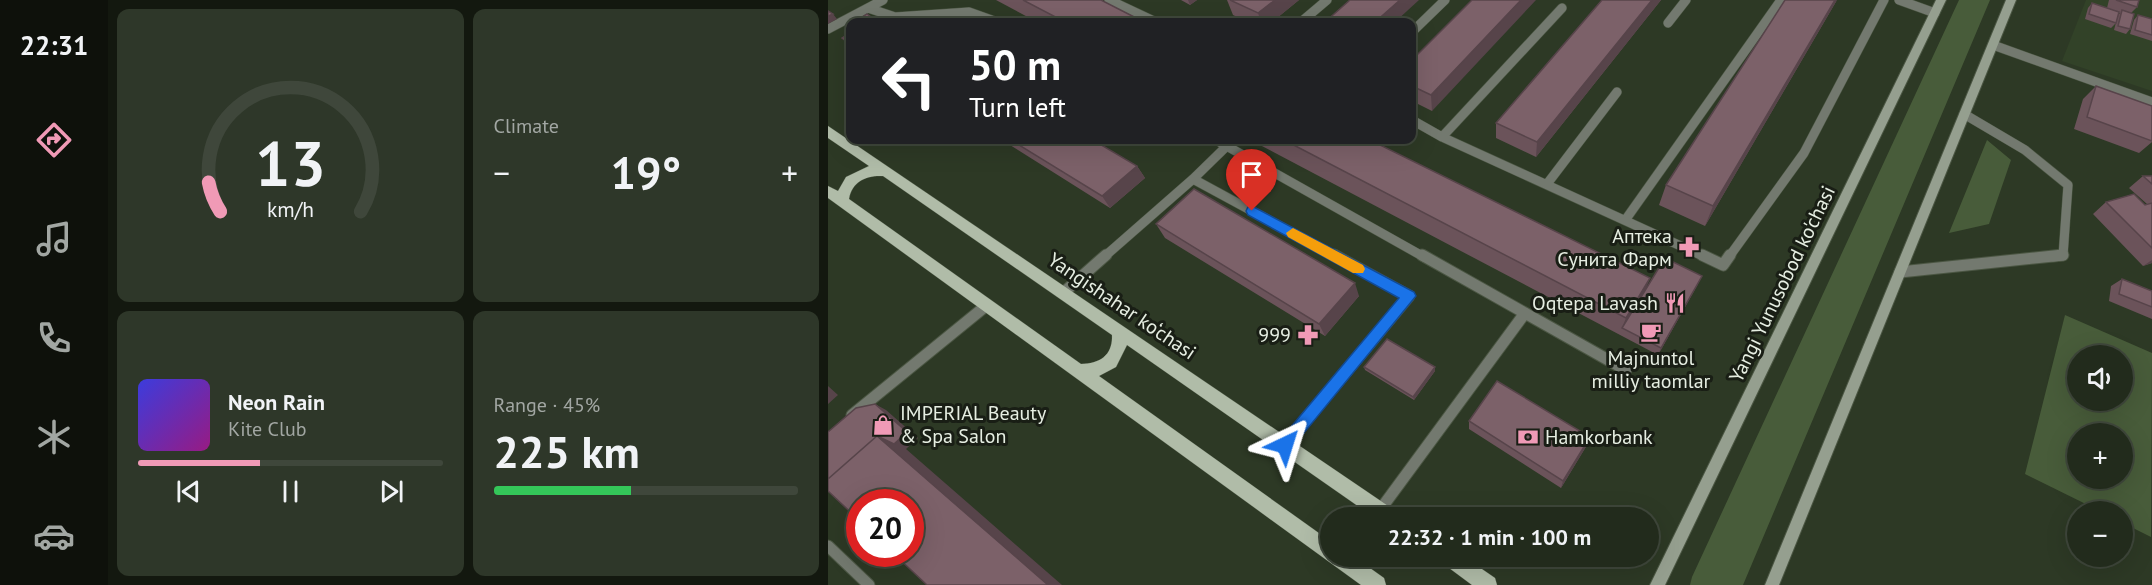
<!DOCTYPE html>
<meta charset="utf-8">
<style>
body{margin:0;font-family:"PT Sans",sans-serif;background:#2e3729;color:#f1f3f6;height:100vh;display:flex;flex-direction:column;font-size:22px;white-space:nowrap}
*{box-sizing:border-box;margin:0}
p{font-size:20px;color:#a2a7a3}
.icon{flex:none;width:33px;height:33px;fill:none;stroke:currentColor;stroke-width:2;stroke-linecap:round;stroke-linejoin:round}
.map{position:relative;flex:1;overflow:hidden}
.drawer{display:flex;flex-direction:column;gap:9px;padding:9px;background:#13180f;width:720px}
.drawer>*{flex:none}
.guide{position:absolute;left:18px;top:18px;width:570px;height:126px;border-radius:12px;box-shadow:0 6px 24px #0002,0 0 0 2px #3f473b;background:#202124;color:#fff;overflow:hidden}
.controls{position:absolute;left:1239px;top:345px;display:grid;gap:12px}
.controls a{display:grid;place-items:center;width:66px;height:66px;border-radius:50%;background:#222b1c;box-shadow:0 6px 24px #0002,0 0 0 2px #3f473b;font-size:30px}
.speed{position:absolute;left:18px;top:489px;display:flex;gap:12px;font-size:30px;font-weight:700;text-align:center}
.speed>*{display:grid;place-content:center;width:78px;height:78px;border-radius:50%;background:#222b1c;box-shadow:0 6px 24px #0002,0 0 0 2px #3f473b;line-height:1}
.speed .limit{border:9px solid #d22;background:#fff;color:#111}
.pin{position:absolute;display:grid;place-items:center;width:51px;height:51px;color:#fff;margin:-62px -26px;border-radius:50% 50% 50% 0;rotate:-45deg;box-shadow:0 0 6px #0007}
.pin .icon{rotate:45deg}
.me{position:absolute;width:66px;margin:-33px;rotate:41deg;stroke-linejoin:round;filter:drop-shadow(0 0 4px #0008)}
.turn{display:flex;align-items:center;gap:21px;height:126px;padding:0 24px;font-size:27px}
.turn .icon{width:78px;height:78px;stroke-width:2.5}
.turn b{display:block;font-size:42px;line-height:51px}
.big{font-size:45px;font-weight:600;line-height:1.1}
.drawer .tile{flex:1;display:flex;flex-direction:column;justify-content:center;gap:9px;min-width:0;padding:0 21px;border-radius:12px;background:#2e3729}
.drawer .dial{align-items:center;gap:0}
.dial svg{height:156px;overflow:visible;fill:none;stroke:#3f473b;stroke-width:7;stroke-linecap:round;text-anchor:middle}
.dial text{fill:#f1f3f6;stroke:none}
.song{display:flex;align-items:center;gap:18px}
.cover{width:72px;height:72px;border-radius:9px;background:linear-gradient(135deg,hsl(240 70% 55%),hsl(310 70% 35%))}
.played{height:6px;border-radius:3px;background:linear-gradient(90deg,#f09ab6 40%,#3f473b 40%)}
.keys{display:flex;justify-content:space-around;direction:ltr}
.heat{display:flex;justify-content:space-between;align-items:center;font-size:33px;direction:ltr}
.charge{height:9px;border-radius:4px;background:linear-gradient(90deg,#34c759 45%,#3f473b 0)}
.drawer .tiles{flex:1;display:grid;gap:9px;grid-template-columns:repeat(2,1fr)}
.trip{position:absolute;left:492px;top:507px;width:339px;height:60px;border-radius:30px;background:#222b1c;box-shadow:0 6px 24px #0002,0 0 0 2px #3f473b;font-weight:600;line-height:60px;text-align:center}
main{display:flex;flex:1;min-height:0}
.dock{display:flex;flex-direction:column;width:108px;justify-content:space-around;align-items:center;background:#0e110b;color:#a2a7a3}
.dock .icon{width:42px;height:42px}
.dock .selected{color:#f09ab6}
.dock b{font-size:27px;color:#f1f3f6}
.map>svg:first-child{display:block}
</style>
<main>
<nav class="dock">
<b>22:31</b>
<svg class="icon selected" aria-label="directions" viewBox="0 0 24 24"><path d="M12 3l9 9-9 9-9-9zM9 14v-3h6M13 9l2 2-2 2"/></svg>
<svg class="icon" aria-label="music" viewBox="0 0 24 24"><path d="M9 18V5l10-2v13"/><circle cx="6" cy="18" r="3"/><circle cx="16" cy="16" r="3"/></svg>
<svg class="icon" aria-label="phone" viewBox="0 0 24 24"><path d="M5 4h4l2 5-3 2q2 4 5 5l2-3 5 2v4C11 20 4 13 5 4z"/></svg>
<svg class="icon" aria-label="climate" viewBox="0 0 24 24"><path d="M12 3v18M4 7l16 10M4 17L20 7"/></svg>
<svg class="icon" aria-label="car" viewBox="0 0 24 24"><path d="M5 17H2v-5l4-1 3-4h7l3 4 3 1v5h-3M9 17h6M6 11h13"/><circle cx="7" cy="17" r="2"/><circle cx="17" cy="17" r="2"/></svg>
</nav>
<section class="drawer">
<div class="tiles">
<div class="tile dial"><svg viewBox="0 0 100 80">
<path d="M14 69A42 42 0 1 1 86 69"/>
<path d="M14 69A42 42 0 0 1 8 54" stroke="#f09ab6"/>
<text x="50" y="56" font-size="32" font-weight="700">13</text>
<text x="50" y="72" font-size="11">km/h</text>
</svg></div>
<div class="tile"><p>Climate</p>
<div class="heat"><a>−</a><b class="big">19°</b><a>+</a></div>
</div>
<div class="tile">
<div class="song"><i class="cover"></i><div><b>Neon Rain</b><p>Kite Club</p></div></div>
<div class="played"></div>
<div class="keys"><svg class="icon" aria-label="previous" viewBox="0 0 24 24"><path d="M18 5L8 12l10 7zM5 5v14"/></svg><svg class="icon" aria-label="pause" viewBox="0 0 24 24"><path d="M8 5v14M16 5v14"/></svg><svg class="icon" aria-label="next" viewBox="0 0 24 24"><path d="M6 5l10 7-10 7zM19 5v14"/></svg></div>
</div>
<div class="tile"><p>Range · 45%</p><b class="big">225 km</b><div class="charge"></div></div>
</div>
</section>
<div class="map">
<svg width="1324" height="585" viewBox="0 0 1324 585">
<rect width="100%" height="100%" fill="#2d3925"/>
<path fill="#324228" d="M1258 0H1324V91L1234 61Z"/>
<path fill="#485c3a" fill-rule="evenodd" d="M1131 0H1162L915 585H862L864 577Z
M1159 140 1183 160 1161 224 1121 233Z
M1237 315 1324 353 1323 537 1295 523 1294 512 1272 511 1197 474ZM1250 356H1294V400H1250ZM1250 434H1294V478H1250Z"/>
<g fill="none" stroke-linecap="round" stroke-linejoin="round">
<g stroke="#4b5643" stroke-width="10">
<path id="lane-far1" d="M281 0 328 22
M1071 0 1107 13
M40 8 67 17 141 12 169 22
M473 22 499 0
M840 23 858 0
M0 29 55 0
M584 32 617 0
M1165 45 1324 102
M1136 114 1197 150 1240 185 1235 256 1225 257
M584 120 614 137 877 257
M614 137 734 8
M388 140 596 257
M365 179 509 257
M719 184 789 92
M798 219 953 0
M276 257 365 179 405 140
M901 257 976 153 1056 0"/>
</g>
<g stroke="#4b5643" stroke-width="13">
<path id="lane" d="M594 255 798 370
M874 255 895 265 902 255
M1072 272 1235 255
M235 293 278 255
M24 415 159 305
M457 445 581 296 506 255
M552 510 697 313
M0 546 41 585"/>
</g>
<g stroke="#4b5643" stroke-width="2">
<path id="secondary" d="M1108 0H1118L837 585H822Z
M1178 0H1188L951 585H937Z"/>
</g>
<g stroke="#4b5643" stroke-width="1">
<path id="primary" d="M0 126 569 512 572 518H547L299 345 288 367 271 376 502 541V556H525L556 578 558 585H533L0 198V186L10 191 18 177 41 166 0 138ZM55 176 284 335C285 355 272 364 253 364L21 199C24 181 39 175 55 176Z
M610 556H635L667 578 669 585H644L613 562Z"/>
</g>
<use href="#lane-far1" stroke="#73796f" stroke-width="9"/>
<use href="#lane" stroke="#73796f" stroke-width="11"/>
<use href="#secondary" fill="#959f8f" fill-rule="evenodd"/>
<use href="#primary" fill="#b0bca8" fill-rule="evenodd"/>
</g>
<path fill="#6b535a" d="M168 0H273L316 22H209Z
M353 0H369L362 5Z
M399 0H471L444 22H420L405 15Z
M644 0 604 111 584 101V60Z
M774 0H833L708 157 668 138V123Z
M1009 0 877 226 831 205 838 185Z
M1281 0H1311L1309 7 1303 13 1302 29 1298 34 1286 30 1290 15 1292 13H1290L1288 23 1283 28 1257 19 1260 8 1264 3 1279 8Z
M1310 15 1324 19V41L1302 34 1306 20Z
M22 33V47L14 38Z
M1268 86 1324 106V142L1311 153 1246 129 1255 99Z
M174 140H265L309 166 317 178 282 208Z
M430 140H542L818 289 870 284 830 355 432 145Z
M1315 176H1324V263L1315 266 1265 214 1278 202 1317 205 1319 204 1301 188Z
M328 224 531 296 497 336 337 238Z
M1294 279 1324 291V319L1281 301 1283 286Z
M536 367 607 371 586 400 537 370Z
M641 421 759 445 733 488 641 429Z"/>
<path fill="#57444a" d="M360 0H369L362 5Z
M447 0H471L444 22H433L430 13Z
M572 0H591L567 22H547Z
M693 0H708L604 111 603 95Z
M824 0H833L708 157 709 142Z
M1007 0H1009L877 226 885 206Z
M5 14 9 19 0 24V16Z
M309 166 317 178 282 208 274 196Z
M1324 260V263L1315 266Z
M874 276 870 284 830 355 833 348Z
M822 278 815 297 794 328 798 318Z
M527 283 531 296 497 336 491 324Z
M607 367V371L586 400 585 397Z
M0 386 10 395 0 404Z
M47 404 58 410 90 438 78 449 234 585H220L49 436Z
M762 437 759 445 733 488 735 481Z"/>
<path fill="#7c6169" stroke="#57444a" stroke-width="1.5" d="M195 0H273L316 22H237Z
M402 0H447L430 13Z
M522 0H572L547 22H497Z
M644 0H693L603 95 584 86V60Z
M774 0H824L709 142 668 123Z
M957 0H1007L885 206 838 185Z
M1288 0H1311L1309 7Z
M1264 3 1291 12 1288 23 1261 14Z
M1294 10 1306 14 1302 29 1290 26Z
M0 11 5 14 0 16Z
M39 14 46 19 43 21 45 22H27Z
M1310 15 1324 19V35L1307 30Z
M22 33V44L14 38Z
M1268 86 1324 106V141L1259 117Z
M183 140H265L309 166 274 196Z
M456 140H542L822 278 798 318Z
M1315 176H1324V184Z
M366 189 527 283 491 324 328 224Z
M1306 194 1317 205 1324 203V248L1278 202Z
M837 258 874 276 833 348 794 328Z
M1294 279 1324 291V307L1291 294Z
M559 339 607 367 585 397 536 367Z
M669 381 762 437 735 481 641 421Z
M47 404 79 432 66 444 49 436 0 479V432L28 408Z
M49 436 220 585H99L66 554H82V502H32V521L0 491V479Z"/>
<path fill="#1a73e8" stroke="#114b97" stroke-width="1.5" d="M424 206 586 292 588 296 462 450 457 453 452 450 449 445 452 440 571 298 420 215 418 211 420 207Z"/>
<path fill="#f59e0b" d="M465 228 535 265 537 269 535 273H525L460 237 458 233Z"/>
<defs>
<g id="pharmacy-bare" transform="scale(1.62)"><path d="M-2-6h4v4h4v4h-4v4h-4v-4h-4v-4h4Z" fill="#f09ab6" stroke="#191e15" stroke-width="2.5" paint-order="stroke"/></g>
<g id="restaurant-bare" transform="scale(1.62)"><path d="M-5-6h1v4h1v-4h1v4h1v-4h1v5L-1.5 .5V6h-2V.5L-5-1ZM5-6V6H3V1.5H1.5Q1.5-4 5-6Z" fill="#f09ab6" stroke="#191e15" stroke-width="2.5" paint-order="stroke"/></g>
<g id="cafe-bare" transform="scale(1.62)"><path d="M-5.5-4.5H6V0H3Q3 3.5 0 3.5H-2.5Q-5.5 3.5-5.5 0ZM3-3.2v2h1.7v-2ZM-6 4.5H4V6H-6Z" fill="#f09ab6" stroke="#191e15" stroke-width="2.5" paint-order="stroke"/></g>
<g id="shop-bare" transform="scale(1.62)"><path d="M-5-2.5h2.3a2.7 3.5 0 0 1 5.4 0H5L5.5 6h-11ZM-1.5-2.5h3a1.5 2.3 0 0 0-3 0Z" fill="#f09ab6" stroke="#191e15" stroke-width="2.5" paint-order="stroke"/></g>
<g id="bank-bare" transform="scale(1.62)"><path d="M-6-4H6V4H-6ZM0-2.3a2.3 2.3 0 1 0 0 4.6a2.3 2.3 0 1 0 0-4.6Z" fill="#f09ab6" stroke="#191e15" stroke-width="2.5" paint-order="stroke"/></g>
</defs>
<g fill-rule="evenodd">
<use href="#pharmacy-bare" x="861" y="247"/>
<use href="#restaurant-bare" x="847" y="303"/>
<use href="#cafe-bare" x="823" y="332"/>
<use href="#pharmacy-bare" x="480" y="335"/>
<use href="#shop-bare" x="55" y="425"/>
<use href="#bank-bare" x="700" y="437"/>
</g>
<g text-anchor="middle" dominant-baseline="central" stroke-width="6" stroke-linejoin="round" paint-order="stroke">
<g font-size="20" fill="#e6eee2" stroke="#191e15" text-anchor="end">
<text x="844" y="236">Аптека<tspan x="844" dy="23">Сунита Фарм</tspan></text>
<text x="830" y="303">Oqtepa Lavash</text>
<text x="463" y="335">999</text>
<text x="823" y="358" text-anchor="middle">Majnuntol<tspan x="823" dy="23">milliy taomlar</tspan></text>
<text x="72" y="413" text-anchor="start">IMPERIAL Beauty<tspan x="72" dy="23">&amp; Spa Salon</tspan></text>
<text x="717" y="437" text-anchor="start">Hamkorbank</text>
</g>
<g font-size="20" fill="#e6eee2" stroke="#191e15">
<text transform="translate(954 284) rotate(-64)">Yangi Yunusobod ko'chasi</text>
<text transform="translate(294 306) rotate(34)">Yangishahar ko‘chasi</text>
</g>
</g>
</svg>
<div class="controls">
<a><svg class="icon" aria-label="sound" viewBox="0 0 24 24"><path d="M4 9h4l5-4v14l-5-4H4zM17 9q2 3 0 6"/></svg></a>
<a>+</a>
<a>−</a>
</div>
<div class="speed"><div class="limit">20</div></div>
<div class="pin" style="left:424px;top:211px;background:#d93025"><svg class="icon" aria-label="arrive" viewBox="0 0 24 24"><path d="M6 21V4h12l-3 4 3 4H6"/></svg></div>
<svg class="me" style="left:457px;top:445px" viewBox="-20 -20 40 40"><path d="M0-17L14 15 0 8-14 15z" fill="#1a73e8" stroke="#fff" stroke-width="4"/></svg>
<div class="trip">22:32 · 1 min · 100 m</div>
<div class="guide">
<div class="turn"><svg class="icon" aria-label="left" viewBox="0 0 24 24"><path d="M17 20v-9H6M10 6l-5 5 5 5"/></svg><div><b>50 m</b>Turn left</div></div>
</div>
</div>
</main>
